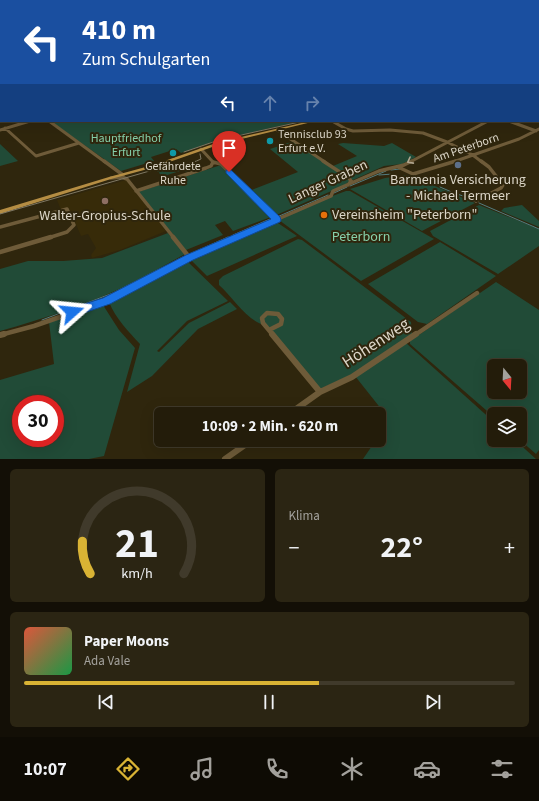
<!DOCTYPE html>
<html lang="de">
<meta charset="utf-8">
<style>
body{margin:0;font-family:"Source Sans 3",sans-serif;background:#2b2513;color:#f1f3f6;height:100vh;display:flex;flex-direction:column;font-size:15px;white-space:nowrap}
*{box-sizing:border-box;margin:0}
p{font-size:13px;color:#a3a19c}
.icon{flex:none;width:22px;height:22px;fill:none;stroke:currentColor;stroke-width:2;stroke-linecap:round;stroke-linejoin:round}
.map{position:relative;height:459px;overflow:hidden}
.details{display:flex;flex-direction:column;gap:10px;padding:10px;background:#130f06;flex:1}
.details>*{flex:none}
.guide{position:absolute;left:0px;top:0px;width:539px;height:122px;box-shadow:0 4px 16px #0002,0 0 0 1px #403a2b;background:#1a4fa0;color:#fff;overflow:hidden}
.needle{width:26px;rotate:162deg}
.buttons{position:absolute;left:487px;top:359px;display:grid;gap:8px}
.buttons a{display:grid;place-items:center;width:40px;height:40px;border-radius:6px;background:#231c0a;box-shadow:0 4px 16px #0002,0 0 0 1px #403a2b;font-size:20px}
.speed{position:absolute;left:12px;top:395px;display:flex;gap:8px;font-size:20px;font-weight:700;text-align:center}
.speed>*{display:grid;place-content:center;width:52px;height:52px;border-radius:50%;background:#231c0a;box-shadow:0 4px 16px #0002,0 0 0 1px #403a2b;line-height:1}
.speed .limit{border:6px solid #d22;background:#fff;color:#111}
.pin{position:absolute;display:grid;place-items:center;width:34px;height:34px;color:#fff;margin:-41px -17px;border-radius:50% 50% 50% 0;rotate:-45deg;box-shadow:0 0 4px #0007}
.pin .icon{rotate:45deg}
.me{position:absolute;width:44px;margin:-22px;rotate:72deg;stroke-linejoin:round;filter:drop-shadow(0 0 3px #0008)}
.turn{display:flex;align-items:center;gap:14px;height:84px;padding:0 16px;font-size:18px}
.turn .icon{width:52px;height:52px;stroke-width:2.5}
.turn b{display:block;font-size:28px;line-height:34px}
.lanes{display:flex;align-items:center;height:38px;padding:0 16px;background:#0003;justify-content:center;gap:20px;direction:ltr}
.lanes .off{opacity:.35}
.big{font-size:30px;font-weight:700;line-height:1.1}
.details .widget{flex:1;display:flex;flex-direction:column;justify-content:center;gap:6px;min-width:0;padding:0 14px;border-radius:6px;background:#2b2513}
.details .dial{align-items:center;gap:0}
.dial svg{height:104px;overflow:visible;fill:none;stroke:#403a2b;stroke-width:7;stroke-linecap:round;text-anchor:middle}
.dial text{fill:#f1f3f6;stroke:none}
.song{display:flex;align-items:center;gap:12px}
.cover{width:48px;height:48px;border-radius:6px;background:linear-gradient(135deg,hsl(10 70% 55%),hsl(140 70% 35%))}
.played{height:4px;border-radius:2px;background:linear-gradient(90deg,#d9b334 60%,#403a2b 60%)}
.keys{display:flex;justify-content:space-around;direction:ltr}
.heat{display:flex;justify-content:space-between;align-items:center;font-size:22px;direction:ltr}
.details .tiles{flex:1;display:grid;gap:10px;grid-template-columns:1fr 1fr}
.widget:last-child{grid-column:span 2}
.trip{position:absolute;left:154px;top:407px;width:232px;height:40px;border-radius:6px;background:#231c0a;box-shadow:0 4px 16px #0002,0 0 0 1px #403a2b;font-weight:700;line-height:40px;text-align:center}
.tabs{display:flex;height:64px;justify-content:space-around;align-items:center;background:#0e0b04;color:#a3a19c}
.tabs .icon{width:28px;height:28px}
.tabs .selected{color:#d9b334}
.tabs b{font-size:18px;color:#f1f3f6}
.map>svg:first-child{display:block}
</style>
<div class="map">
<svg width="539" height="459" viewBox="0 0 539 459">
<rect width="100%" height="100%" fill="#2f260d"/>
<path fill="#372b09" d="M126 180 166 231 120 250 92 258 91 255 96 248 88 234 81 236 69 208 61 210 57 200Z"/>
<path fill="#214b37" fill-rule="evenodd" d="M50 121H302L218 140 181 153 176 149 151 157 154 161 121 171Z
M294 141 348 178 350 181 343 186 274 216 249 191 298 172 270 149Z
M343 143 384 146 392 143 416 157 402 164 384 166 353 180 333 166 357 156 338 144Z
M0 144 18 161 0 166Z
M181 165 188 173 183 170 161 177 159 172H156L155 170 173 166Z
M221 165 271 217 233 231 225 221 215 225 223 235 186 250 138 192Z
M409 175 475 203 422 231 350 189 385 178Z
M346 191H350L434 239 361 281 279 220 316 202Z
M479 205 539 229V246L498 274 433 236 430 231Z
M522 205 539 221V227L501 211 504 208Z
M275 221 297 236 207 276 190 259Z
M168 233 185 254C165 265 146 276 126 286 85 305 43 319 0 331V269L28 261H63L102 258Z
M298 239 302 240 411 322 412 334 351 375 320 389 266 325C248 323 233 297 219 285V280L223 276Z
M440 242 496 276 427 324 418 322 368 284Z
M186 260 228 301 187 321 157 351 159 352 189 323 230 302 237 309 198 329 152 376 127 392 140 344C128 331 116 319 109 302Z
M496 282 539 310V450L536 454 520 440V414H494V417L410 344V341ZM494 366H520V392H494Z
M103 305 119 330 135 348 104 456 89 459H0V380L54 364 49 322ZM21 404H55V438H21Z
M406 343 494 422V440H515L536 459H363L376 440H379V435L386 419 382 410 355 376Z"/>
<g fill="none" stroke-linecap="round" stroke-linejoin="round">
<path stroke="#537c7e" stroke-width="1" d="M391 170 400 169
M379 175 393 174
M413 175 420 178
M430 183 438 185
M350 186 386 171
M440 187 454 193
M334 193 347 187
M457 194 466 197
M471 200 476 202
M479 203 539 229
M277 217 328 195
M233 235 270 219
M190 254 228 237
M42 320 113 293 183 257"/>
<path stroke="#6e5b39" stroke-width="3" d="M49 121 105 162
M332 121 346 129 353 131 390 130 423 133 447 142 475 156
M509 121 536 131
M5 128 36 156 79 143
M0 130 30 121
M277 130 325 162
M201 149 213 162
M474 156 482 162
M410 162 488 121
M453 162 519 139 539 129"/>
<path stroke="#6e5b39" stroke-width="3.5" d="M104 161 123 175
M323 161 349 178 351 181 348 185
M213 162 221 164 277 220
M398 167 413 174 456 161
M111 178 121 177 127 179 174 238
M136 191 206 168 211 166 213 162
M476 201 501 188 503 185 489 167 481 161
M0 227 67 209 74 225 67 232 48 238
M234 238 331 196 333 191 379 171 404 165 412 161"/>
<path stroke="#6e5b39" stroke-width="4.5" d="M173 237 189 257
M0 252 51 237
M269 330 281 324 282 319 278 314 267 313 262 318 263 323 273 335
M0 335 34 326 106 301 189 257 236 237
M415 335 477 293"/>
<path stroke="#6e5b39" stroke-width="6" d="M272 334 320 392
M0 335 4 334
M289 414 320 392 352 377 416 334
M225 459 252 440"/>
<path fill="#b58d43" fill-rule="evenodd" d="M538 87H539V89H538Z
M0 88H1V90H0Z
M310 121H316L221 144 155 167 111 179 0 214V210L109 177 153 165 219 142Z"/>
<path stroke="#7f7864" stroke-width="1" d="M184 152 219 140 304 121
M0 214 153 170C167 167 190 165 201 159L200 154"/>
</g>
<defs><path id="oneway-chevron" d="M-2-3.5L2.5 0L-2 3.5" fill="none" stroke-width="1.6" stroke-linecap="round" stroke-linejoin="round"/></defs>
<use stroke="#b0a58f" href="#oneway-chevron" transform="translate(410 161) rotate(152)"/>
<linearGradient id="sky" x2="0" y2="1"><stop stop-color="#1a1507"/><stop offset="0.47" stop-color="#474740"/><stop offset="1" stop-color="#474740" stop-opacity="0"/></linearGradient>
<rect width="539" height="120" fill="url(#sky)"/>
<path fill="#1a73e8" stroke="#114b97" d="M226 170H231L280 217 281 220 280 222 193 260 110 304 72 317 68 316 66 312 68 309 103 298 186 255 271 219 226 173Z"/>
<g fill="#0f9aa8" stroke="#2f260d" stroke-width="1.5">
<circle cx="270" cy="141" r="4"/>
<circle cx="173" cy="153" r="4"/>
</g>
<circle fill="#5c6f8a" stroke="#2f260d" stroke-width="1.5" cx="458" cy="165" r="4"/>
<circle fill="#8d6e63" stroke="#2f260d" stroke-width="1.5" cx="105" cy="201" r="4"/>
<circle fill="#e8710a" stroke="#2f260d" stroke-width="1.5" cx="324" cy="215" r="4"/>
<g text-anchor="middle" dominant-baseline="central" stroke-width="4" stroke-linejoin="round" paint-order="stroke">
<g font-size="12" fill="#dcd6c8" stroke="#2f260d" text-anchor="start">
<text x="278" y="134">Tennisclub 93<tspan x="278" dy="14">Erfurt e.V.</tspan></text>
<text x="173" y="166" text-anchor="middle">Gefährdete<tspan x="173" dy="14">Ruhe</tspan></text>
</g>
<g font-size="12" fill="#87d1ab" stroke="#2f260d">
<text x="126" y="138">Hauptfriedhof<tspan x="126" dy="14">Erfurt</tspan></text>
</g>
<g font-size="12" fill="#dcd6c8" stroke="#2f260d">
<text transform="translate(466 148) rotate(-19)">Am Peterborn</text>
</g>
<g font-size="14" fill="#dcd6c8" stroke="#2f260d">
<text x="458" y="180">Barmenia Versicherung<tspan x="458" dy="16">- Michael Termeer</tspan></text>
<text x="332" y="215" text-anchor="start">Vereinsheim "Peterborn"</text>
<text x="105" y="216">Walter-Gropius-Schule</text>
</g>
<g font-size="14" fill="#dcd6c8" stroke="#2f260d">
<text transform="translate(328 182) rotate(-25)">Langer Graben</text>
</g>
<g font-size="14" fill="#87d1ab" stroke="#2f260d">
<text x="361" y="237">Peterborn</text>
</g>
<g font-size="17" fill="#dcd6c8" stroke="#2f260d">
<text transform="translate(376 343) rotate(-33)">Höhenweg</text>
</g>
</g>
</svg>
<div class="buttons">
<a><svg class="needle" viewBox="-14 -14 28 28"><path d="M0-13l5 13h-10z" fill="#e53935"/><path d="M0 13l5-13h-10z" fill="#a3a19c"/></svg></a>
<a><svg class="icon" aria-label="layers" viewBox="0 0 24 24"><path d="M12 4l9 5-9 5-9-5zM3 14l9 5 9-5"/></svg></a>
</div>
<div class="speed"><div class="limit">30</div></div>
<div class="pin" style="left:229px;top:172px;background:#d93025"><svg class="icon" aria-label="arrive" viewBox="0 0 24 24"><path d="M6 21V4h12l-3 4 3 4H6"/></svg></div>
<svg class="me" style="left:72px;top:312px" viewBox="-20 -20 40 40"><path d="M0-17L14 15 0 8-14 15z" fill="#1a73e8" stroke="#fff" stroke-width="4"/></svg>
<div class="trip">10:09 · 2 Min. · 620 m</div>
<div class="guide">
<div class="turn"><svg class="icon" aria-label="left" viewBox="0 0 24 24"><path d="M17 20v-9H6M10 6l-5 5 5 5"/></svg><div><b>410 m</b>Zum Schulgarten</div></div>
<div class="lanes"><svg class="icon" aria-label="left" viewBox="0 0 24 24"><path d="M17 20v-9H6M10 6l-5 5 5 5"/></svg><svg class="icon off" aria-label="ahead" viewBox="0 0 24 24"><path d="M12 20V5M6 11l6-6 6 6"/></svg><svg class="icon off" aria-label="right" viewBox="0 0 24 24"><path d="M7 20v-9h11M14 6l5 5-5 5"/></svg></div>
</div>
</div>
<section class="details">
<div class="tiles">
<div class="widget dial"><svg viewBox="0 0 100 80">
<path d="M14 69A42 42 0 1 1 86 69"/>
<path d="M14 69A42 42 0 0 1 8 44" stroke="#d9b334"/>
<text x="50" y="56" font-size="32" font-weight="700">21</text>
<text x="50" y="72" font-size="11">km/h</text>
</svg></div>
<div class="widget"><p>Klima</p>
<div class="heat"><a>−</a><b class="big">22°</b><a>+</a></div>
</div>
<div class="widget">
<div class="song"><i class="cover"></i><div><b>Paper Moons</b><p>Ada Vale</p></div></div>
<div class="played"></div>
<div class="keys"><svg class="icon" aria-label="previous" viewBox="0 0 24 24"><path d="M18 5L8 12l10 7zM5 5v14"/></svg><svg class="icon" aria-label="pause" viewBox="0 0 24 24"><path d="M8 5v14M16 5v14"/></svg><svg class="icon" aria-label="next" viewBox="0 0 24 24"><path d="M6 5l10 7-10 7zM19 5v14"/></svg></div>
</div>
</div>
</section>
<nav class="tabs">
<b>10:07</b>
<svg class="icon selected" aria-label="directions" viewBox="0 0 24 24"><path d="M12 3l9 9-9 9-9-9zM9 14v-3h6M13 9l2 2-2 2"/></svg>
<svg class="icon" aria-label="music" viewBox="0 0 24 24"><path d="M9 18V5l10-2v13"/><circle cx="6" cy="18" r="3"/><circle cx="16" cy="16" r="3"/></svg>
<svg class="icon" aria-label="phone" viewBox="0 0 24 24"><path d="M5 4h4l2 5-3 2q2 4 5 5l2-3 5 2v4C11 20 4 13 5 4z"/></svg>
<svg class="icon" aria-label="climate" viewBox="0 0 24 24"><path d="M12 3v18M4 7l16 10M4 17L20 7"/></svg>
<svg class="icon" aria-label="car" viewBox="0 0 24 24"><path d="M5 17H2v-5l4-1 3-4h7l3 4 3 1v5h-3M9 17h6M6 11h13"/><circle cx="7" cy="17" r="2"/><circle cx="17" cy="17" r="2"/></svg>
<svg class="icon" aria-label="filters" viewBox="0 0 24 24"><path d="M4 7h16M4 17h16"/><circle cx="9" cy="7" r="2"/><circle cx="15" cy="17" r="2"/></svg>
</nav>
